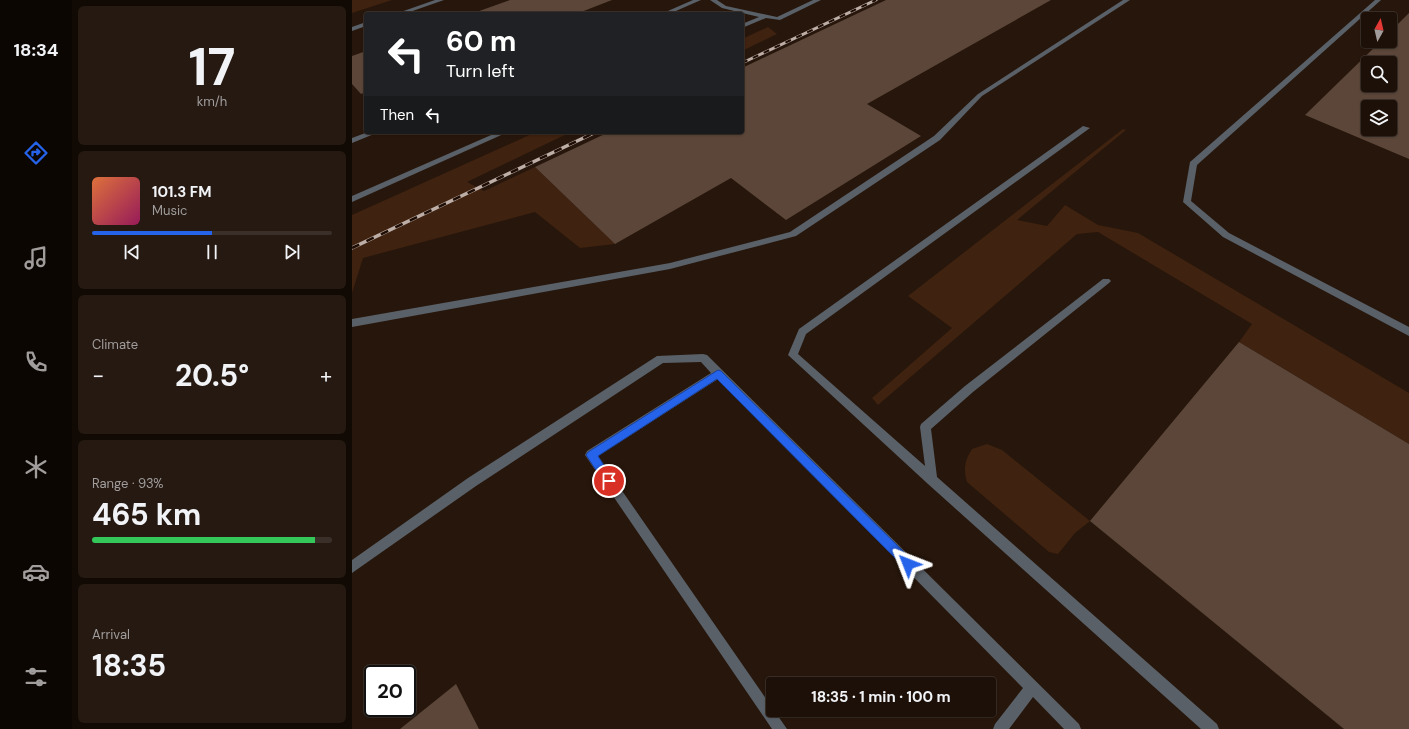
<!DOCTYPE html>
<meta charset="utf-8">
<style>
body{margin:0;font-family:"DM Sans",sans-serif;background:#251912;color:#f1f3f6;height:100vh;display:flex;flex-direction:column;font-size:15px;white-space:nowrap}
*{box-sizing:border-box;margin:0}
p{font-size:13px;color:#a09d9c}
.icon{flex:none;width:22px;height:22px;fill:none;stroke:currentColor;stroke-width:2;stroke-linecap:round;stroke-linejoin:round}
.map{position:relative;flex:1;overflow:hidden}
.panel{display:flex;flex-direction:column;gap:6px;padding:6px;background:#100904;width:280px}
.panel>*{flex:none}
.guide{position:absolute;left:12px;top:12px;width:380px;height:122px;border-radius:4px;box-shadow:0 1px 3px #0004,0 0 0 1px #3b3029;background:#202124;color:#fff;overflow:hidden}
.needle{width:26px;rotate:8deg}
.fabs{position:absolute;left:1009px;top:12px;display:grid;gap:8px}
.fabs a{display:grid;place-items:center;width:36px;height:36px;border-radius:4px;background:#1d1008;box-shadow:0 1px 3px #0004,0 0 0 1px #3b3029;font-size:20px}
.speed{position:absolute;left:12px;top:665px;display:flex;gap:8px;font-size:20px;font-weight:700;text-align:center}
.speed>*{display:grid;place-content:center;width:52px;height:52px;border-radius:50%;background:#1d1008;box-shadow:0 1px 3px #0004,0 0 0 1px #3b3029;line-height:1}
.speed .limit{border:2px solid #111;border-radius:6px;background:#fff;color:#111}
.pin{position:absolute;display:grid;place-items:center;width:34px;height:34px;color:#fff;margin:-17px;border:2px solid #fff;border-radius:50%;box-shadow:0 1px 4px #0007}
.me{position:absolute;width:44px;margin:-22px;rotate:315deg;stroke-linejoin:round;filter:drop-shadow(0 0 3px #0008)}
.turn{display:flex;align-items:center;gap:14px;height:84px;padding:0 16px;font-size:18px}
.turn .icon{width:52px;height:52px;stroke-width:2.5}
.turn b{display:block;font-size:28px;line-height:34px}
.then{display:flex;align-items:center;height:38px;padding:0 16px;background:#0003;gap:8px;font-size:15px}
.big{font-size:30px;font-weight:700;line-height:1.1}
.panel .tile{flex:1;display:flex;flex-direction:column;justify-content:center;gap:6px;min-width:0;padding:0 14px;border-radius:6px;background:#251912}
.panel .dial{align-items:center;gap:0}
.dial b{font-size:52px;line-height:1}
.song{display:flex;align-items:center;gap:12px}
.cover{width:48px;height:48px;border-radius:6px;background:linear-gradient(135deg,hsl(20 70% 55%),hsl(330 70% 35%))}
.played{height:4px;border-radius:2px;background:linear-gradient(90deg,#2563eb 50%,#3b3029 50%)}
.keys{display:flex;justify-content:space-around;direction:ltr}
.heat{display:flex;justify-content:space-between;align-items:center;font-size:22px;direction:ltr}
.charge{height:6px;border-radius:3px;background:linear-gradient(90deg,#34c759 93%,#3b3029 0)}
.trip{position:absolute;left:414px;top:677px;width:230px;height:40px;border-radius:4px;background:#1d1008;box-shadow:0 1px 3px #0004,0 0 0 1px #3b3029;font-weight:700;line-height:40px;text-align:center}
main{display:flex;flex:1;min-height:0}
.dock{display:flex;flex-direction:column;width:72px;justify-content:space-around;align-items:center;background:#0c0603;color:#a09d9c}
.dock .icon{width:28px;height:28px}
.dock .current{color:#2563eb}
.dock b{font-size:18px;color:#f1f3f6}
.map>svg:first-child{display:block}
</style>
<main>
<nav class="dock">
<b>18:34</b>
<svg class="icon current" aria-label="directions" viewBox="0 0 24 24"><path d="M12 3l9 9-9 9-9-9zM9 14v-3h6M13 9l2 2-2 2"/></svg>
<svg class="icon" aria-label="music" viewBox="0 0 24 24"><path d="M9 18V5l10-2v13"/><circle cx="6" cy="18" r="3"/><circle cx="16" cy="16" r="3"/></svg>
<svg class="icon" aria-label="phone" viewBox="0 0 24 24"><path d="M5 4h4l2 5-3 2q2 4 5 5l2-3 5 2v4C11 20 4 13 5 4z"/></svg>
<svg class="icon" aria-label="climate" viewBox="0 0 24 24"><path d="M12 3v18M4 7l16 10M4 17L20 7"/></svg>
<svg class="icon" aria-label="car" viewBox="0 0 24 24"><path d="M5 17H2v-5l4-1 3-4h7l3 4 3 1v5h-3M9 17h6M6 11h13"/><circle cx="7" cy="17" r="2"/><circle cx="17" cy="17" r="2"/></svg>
<svg class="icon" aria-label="filters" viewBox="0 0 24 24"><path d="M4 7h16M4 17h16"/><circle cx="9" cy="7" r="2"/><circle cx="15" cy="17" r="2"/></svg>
</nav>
<section class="panel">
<div class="tile dial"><b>17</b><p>km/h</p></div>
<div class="tile">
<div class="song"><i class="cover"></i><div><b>101.3 FM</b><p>Music</p></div></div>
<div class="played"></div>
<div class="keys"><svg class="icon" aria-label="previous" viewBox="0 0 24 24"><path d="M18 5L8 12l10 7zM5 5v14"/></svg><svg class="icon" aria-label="pause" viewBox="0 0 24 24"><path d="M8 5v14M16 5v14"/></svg><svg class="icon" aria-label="next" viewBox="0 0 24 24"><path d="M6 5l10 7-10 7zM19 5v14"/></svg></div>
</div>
<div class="tile"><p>Climate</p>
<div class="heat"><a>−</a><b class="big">20.5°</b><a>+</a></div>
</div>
<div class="tile"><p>Range · 93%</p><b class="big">465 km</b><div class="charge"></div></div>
<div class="tile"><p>Arrival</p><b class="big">18:35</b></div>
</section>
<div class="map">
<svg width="1057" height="729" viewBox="0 0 1057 729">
<rect width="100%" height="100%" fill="#27160b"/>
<path fill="#3f2210" d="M0 0H40L0 13Z
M416 27 425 34 390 51V39Z
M771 129 774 130 665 220 695 226 713 205 746 225 786 233 1057 393V444L887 342 900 324 746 232 725 234 526 405 520 398 600 328 556 296Z
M184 132H219L115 182 132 191 183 167 263 244 228 248 183 212 11 258 0 293V215Z
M635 444 650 450 738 521 723 533 706 554 697 552 615 482C611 468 613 460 620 449Z"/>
<path fill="#5b4639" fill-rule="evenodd" d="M158 0H260L224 14H119Z
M534 0H699L515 104 569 136 434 220 379 178 263 244 183 167 257 132H390V68Z
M1057 13V159L953 115 1029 41H1038V32ZM1016 63H1038V85H1016ZM1016 107H1038V129H1016Z
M14 51V92L9 94 0 84V56Z
M887 342 1057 444V729H992L738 521Z
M104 684 127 729H48Z"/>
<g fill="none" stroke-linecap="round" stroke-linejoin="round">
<path fill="#596068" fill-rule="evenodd" d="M83 0H92L52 14H43Z
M341 0H349L317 14H309Z
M358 0H365L374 6 425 17 461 0H469L428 20 414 18 390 28V24L407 17 370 8Z
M771 0H778L630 96 588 140 444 236 318 269 0 327V319L318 263 438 232 582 136 626 94Z
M1023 0H1029L845 165 839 201 877 233 1057 327V336L871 237 831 202 838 162Z
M14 22V26L0 31V27Z
M731 126 738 128 454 334 446 354 573 466 568 427 569 424 613 386 751 279H757L759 281 757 283 621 392 579 429 585 477 865 724 867 729H849L576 484 436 355 447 329Z
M16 132H27L0 143V138Z
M146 132H156L0 202V196Z
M351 354 355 355 727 724 729 729H712L681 697 657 729H641L643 724 671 688 366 379 246 456 435 729H420L233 455 235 451 359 373 349 362 311 363 124 486 0 573V560L116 478 305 356Z"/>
<g stroke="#bdafa7" stroke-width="3">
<path id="rail-far1" d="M390 63 524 0"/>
</g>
<g stroke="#bdafa7" stroke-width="3.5">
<path id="rail" d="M0 248 244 132"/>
</g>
<use href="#rail-far1" stroke="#1e0d04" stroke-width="2" stroke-dasharray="6" stroke-linecap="butt"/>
<use href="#rail" stroke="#1e0d04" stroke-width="2.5" stroke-dasharray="8" stroke-linecap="butt"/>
</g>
<path fill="#2563eb" stroke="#184099" d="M366 370 369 371 560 560 562 564 560 568 556 570 553 568 365 379 246 456 262 481 261 484 257 486 253 484 236 458 234 455 236 452Z"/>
</svg>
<div class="fabs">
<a><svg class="needle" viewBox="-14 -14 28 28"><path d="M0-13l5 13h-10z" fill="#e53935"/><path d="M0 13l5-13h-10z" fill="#a09d9c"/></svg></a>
<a><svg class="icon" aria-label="search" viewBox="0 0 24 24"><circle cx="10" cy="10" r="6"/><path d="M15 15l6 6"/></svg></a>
<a><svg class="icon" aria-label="layers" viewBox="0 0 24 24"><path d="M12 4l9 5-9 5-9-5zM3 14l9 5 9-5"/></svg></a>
</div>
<div class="speed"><div class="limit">20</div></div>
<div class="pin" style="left:257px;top:481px;background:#d93025"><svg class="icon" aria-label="arrive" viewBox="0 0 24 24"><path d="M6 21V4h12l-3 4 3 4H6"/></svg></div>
<svg class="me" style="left:556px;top:564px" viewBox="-20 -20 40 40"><path d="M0-17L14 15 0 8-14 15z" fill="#2563eb" stroke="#fff" stroke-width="4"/></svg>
<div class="trip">18:35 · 1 min · 100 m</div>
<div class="guide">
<div class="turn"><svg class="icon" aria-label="left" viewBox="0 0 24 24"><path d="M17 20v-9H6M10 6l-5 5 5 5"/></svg><div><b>60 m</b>Turn left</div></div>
<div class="then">Then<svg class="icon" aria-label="left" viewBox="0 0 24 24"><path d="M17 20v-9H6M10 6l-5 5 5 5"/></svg></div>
</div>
</div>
</main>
